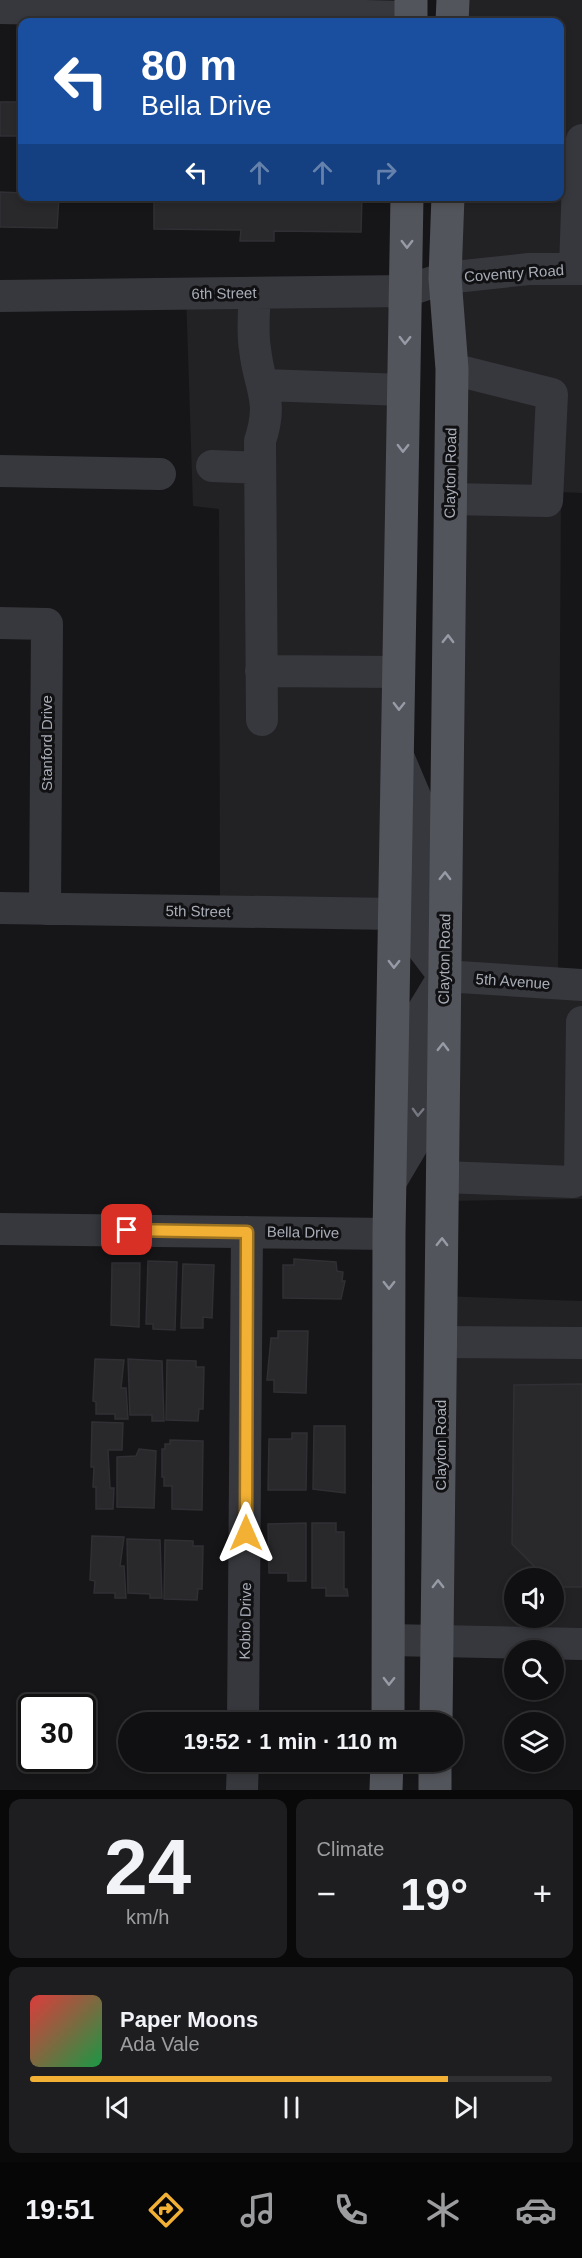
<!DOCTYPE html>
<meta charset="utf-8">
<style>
body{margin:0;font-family:Helvetica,sans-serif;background:#1e1e20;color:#f1f3f6;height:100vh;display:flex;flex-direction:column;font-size:22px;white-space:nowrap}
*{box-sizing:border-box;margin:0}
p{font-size:20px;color:#9c9d9f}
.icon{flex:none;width:33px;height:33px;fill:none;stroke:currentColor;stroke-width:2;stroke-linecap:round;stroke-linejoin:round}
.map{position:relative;height:1790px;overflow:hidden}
.panel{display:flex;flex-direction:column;gap:9px;padding:9px;background:#09090a;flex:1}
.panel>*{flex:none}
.banner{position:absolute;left:18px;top:18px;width:546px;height:183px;border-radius:12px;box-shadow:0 3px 9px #0003,0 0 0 2px #303032;background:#1a4fa0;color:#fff;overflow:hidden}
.tools{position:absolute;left:504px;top:1568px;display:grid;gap:12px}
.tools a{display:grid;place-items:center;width:60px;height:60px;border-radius:50%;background:#101012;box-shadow:0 3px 9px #0003,0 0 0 2px #303032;font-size:30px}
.speed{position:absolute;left:18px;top:1694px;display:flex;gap:12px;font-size:30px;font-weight:700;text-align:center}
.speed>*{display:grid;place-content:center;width:78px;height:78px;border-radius:50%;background:#101012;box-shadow:0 3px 9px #0003,0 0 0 2px #303032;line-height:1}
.speed .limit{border:3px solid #111;border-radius:9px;background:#fff;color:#111}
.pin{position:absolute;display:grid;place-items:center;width:51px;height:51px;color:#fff;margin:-26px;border-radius:12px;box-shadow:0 3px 9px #0006}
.me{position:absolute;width:66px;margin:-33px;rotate:0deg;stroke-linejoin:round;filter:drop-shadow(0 0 4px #0008)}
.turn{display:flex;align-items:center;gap:21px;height:126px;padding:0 24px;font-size:27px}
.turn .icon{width:78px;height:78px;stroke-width:2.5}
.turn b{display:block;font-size:42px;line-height:51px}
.lanes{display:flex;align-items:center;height:57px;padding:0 24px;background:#0003;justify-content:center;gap:30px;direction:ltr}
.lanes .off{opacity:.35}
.big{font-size:45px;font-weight:700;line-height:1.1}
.panel .tile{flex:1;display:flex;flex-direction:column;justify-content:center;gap:9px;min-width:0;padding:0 21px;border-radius:12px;background:#1e1e20}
.panel .dial{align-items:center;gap:0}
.dial b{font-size:78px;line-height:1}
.song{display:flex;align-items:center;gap:18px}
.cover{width:72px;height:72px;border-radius:9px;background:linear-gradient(135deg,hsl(0 70% 55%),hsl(140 70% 35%))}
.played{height:6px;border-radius:3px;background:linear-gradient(90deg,#f2b134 80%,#303032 80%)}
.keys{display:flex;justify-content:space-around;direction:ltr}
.heat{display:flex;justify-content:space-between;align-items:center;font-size:33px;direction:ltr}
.panel .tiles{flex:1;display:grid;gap:9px;grid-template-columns:1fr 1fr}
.tile:last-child{grid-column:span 2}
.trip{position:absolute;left:118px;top:1712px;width:345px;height:60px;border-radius:30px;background:#101012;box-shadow:0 3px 9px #0003,0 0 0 2px #303032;font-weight:700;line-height:60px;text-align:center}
.tabs{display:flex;height:96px;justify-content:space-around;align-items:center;background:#060607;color:#9c9d9f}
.tabs .icon{width:42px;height:42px}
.tabs .on{color:#f2b134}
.tabs b{font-size:27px;color:#f1f3f6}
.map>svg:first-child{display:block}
</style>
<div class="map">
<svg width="582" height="1790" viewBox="0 0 582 1790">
<rect width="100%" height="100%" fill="#161618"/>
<path fill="#222225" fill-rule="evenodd" d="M453 0H582V493L561 492 558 984 582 985V1199L442 1201 447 197 560 196V22H452Z
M406 291 395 914 220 911 219 509 193 506 186 293Z
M441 1296 582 1301V1644L438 1643ZM514 1578H554V1617H514Z"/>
<path fill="#29292c" stroke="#303034" stroke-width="1.5" d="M0 102H22V136H0Z
M0 192 22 193V196H59L57 228 0 227Z
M154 196H362L361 232 274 231V241H240L241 230 154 229Z
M294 1259 336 1262 337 1271 343 1272 342 1281H345L341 1299 283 1298V1265H294Z
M148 1261 177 1262 175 1330 153 1329V1324H146Z
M112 1263H140L139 1327 111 1325Z
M183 1264 214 1265 212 1318 203 1317V1328H181Z
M278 1331H308L306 1393 274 1392V1380H267L271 1338H278Z
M95 1359 124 1360 121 1388H126L128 1419H115V1414H96V1402L93 1401Z
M128 1359 162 1361 164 1421H152V1415H130Z
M167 1360 196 1361V1367H204L203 1409H199L198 1421 166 1420Z
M582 1384V1587H555L554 1578H546L512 1544 514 1385Z
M92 1422 123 1423 122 1450H108L110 1488H114L113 1509H96V1487H93L94 1467H91Z
M314 1426H345V1493L313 1489Z
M292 1433H307L306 1490H268L269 1439H292Z
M170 1440 203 1441 202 1510 172 1509V1486H164V1477H162V1449H165V1444H170Z
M139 1449 156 1451 154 1508 117 1507V1457L136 1456Z
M306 1523V1581H288V1573H269L268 1524Z
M312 1523H336V1532H344V1589H347L348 1596H326V1588H312Z
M92 1536 124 1537 120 1566H124L126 1598H115V1593H94L95 1581 90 1580Z
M127 1539 160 1540 162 1598H150V1594L128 1593Z
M165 1540 193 1541V1546H203L202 1589H198L197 1600 164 1599Z"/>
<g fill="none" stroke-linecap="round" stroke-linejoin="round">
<path stroke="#37383d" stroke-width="32" d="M0 8 411 17
M575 269 579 150 582 140
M255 293C254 311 252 331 255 349 259 388 274 399 260 441L262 720
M0 296 406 291 445 278 529 269H582
M264 385 404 390
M212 466 260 468
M0 471 160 474
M450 499 547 501 552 394 452 369
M0 623 47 624 45 909
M261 671 399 672
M398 756 422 813 419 943 444 976
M0 908 395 914
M444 976 582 985
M442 1177 573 1182 580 1178 582 1022
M391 1181 417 1137 421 1014 444 976
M0 1229 389 1234
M441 1342 582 1343
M389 1640 582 1644
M243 1722 247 1232
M242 1790 243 1761"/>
<path stroke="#53555c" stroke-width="33" d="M411 22V0
M452 22 453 0
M388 1722 389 1234 407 196
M436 1722 452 369 445 278 448 196
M386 1790 387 1761
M435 1790V1761"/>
</g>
<defs><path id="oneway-chevron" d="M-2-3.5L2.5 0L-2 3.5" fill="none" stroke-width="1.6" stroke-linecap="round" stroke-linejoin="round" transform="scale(1.5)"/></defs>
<g stroke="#979ba6">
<use href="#oneway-chevron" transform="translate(407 244) rotate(90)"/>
<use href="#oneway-chevron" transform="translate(405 340) rotate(91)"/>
<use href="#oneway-chevron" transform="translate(403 448) rotate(91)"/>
<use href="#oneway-chevron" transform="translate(448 639) rotate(-89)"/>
<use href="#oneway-chevron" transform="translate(399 706) rotate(91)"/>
<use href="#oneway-chevron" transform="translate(445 876) rotate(-89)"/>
<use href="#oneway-chevron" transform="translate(394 964) rotate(91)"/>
<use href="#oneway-chevron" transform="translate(443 1047) rotate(-89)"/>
<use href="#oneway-chevron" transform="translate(442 1242) rotate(-89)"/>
<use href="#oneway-chevron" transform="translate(389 1285) rotate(90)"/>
<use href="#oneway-chevron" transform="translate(438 1584) rotate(-90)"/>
<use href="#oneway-chevron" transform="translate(389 1681) rotate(91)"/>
</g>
<use stroke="#757881" href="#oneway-chevron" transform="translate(418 1112) rotate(92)"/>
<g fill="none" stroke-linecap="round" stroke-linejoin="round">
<g stroke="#9d7322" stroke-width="15">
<path id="route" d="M127 1230 247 1232 246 1533"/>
</g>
<use href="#route" stroke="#f2b134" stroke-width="10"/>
</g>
<g text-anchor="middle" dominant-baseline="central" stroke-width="6" stroke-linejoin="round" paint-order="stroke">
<g font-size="15" fill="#a8adb8" stroke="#111113">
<text transform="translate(514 273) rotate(-4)">Coventry Road</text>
<text transform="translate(224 293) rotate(-1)">6th Street</text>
<text transform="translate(450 473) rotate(-89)">Clayton Road</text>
<text transform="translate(46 743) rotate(-90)">Stanford Drive</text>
<text transform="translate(198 911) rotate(1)">5th Street</text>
<text transform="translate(444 959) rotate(-89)">Clayton Road</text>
<text transform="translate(513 981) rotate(4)">5th Avenue</text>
<text transform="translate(303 1232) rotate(1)">Bella Drive</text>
<text transform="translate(440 1445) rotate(-90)">Clayton Road</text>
<text transform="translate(245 1621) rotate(-89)">Kobio Drive</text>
</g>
</g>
</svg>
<div class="tools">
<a><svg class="icon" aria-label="sound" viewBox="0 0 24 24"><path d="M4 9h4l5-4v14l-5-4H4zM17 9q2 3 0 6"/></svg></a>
<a><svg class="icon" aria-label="search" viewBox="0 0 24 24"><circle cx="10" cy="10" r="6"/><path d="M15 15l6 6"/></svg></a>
<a><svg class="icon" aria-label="layers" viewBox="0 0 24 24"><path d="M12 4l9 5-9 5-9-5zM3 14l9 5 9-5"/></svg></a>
</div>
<div class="speed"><div class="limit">30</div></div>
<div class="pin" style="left:127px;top:1230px;background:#d93025"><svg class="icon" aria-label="arrive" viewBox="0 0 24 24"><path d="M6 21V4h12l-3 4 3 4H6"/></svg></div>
<svg class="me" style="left:246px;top:1533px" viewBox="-20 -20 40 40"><path d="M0-17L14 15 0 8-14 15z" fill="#f2b134" stroke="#fff" stroke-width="4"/></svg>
<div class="trip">19:52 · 1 min · 110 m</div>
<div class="banner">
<div class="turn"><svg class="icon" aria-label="left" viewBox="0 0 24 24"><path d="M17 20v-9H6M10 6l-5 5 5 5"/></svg><div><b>80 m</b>Bella Drive</div></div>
<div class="lanes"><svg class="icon" aria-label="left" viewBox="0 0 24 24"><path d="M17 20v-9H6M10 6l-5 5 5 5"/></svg><svg class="icon off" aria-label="ahead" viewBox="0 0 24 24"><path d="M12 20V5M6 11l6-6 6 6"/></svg><svg class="icon off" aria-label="ahead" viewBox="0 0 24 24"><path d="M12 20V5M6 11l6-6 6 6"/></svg><svg class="icon off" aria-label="right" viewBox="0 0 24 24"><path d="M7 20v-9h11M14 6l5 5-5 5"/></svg></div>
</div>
</div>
<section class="panel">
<div class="tiles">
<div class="tile dial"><b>24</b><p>km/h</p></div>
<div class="tile"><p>Climate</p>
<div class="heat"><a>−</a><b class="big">19°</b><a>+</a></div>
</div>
<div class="tile">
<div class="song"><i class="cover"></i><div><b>Paper Moons</b><p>Ada Vale</p></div></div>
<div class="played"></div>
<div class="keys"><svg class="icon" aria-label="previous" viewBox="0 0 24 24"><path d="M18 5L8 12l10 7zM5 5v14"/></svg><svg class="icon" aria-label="pause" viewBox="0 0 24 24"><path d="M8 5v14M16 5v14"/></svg><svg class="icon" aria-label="next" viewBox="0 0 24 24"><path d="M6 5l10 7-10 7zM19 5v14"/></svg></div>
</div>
</div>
</section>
<nav class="tabs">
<b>19:51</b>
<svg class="icon on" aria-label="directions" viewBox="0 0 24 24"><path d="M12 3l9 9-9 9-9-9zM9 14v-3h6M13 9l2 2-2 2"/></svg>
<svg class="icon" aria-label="music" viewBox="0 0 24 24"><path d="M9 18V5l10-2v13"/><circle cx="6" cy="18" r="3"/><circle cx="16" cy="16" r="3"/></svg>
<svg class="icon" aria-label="phone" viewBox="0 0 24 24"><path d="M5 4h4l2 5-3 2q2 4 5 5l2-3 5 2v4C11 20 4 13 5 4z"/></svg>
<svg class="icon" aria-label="climate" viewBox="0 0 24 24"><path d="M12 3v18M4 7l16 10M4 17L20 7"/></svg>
<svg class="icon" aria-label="car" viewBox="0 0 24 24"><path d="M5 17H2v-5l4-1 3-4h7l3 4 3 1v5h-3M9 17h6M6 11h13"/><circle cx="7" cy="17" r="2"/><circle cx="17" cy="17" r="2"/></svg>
</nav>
